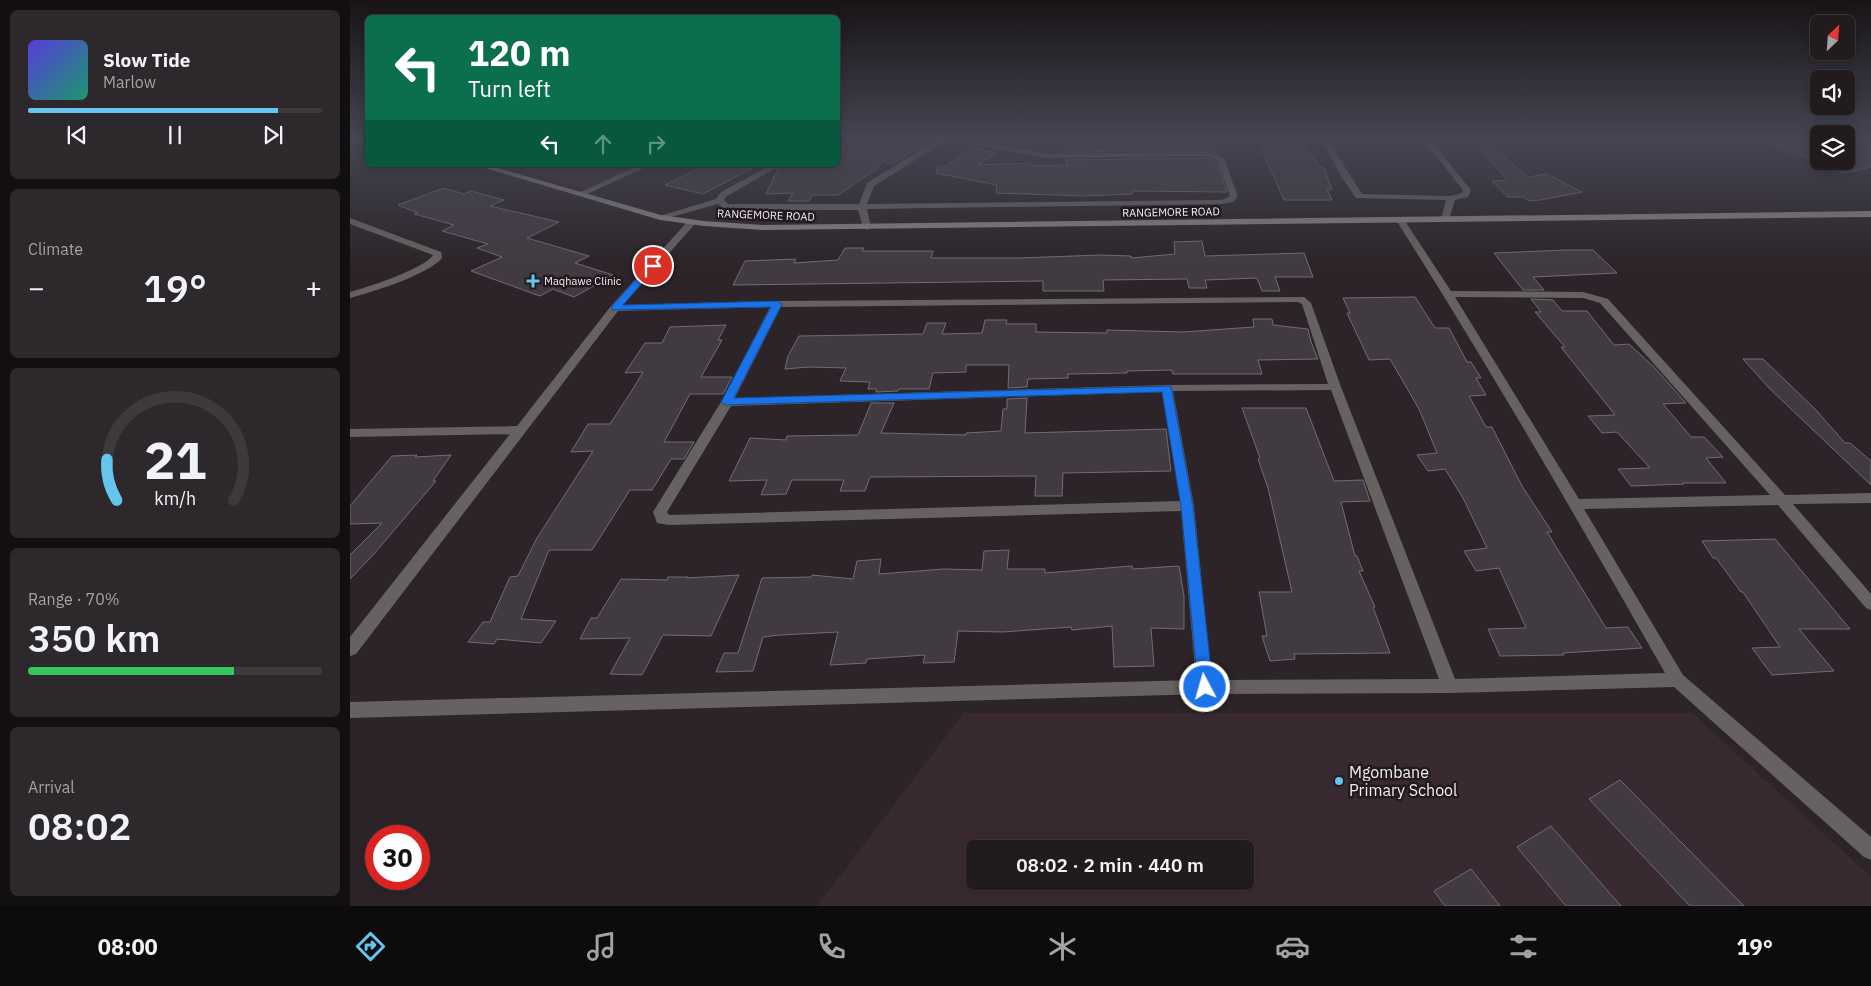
<!DOCTYPE html>
<meta charset="utf-8">
<style>
body{margin:0;font-family:"IBM Plex Sans",sans-serif;background:#2d282b;color:#f1f3f6;height:100vh;display:flex;flex-direction:column;font-size:19px;white-space:nowrap}
*{box-sizing:border-box;margin:0}
p{font-size:16px;color:#a2a1a4}
.icon{flex:none;width:28px;height:28px;fill:none;stroke:currentColor;stroke-width:2;stroke-linecap:round;stroke-linejoin:round}
.map{position:relative;flex:1;overflow:hidden}
.drawer{display:flex;flex-direction:column;gap:10px;padding:10px;background:#120f10;width:350px}
.drawer>*{flex:none}
.top-card{position:absolute;left:15px;top:15px;width:475px;height:152px;border-radius:8px;box-shadow:0 2px 12px #0003,0 0 0 1px #3e393c;background:#0b6e4f;color:#fff;overflow:hidden}
.needle{width:32px;rotate:25deg}
.buttons{position:absolute;left:1460px;top:15px;display:grid;gap:10px}
.buttons a{display:grid;place-items:center;width:45px;height:45px;border-radius:8px;background:#211b1e;box-shadow:0 2px 12px #0003,0 0 0 1px #3e393c;font-size:25px}
.speed{position:absolute;left:15px;top:825px;display:flex;gap:10px;font-size:25px;font-weight:700;text-align:center}
.speed>*{display:grid;place-content:center;width:65px;height:65px;border-radius:50%;background:#211b1e;box-shadow:0 2px 12px #0003,0 0 0 1px #3e393c;line-height:1}
.speed .limit{border:8px solid #d22;background:#fff;color:#111}
.pin{position:absolute;display:grid;place-items:center;width:42px;height:42px;color:#fff;margin:-21px;border:2px solid #fff;border-radius:50%;box-shadow:0 1px 5px #0007}
.me{position:absolute;width:55px;margin:-28px;rotate:354deg;stroke-linejoin:round;filter:drop-shadow(0 0 4px #0008)}
.turn{display:flex;align-items:center;gap:18px;height:105px;padding:0 20px;font-size:22px}
.turn .icon{width:65px;height:65px;stroke-width:2.5}
.turn b{display:block;font-size:35px;line-height:42px}
.lanes{display:flex;align-items:center;height:48px;padding:0 20px;background:#0003;justify-content:center;gap:25px;direction:ltr}
.lanes .off{opacity:.35}
.big{font-size:38px;font-weight:600;line-height:1.1}
.drawer .card{flex:1;display:flex;flex-direction:column;justify-content:center;gap:8px;min-width:0;padding:0 18px;border-radius:8px;background:#2d282b}
.drawer .dial{align-items:center;gap:0}
.dial svg{height:130px;overflow:visible;fill:none;stroke:#3e393c;stroke-width:7;stroke-linecap:round;text-anchor:middle}
.dial text{fill:#f1f3f6;stroke:none}
.song{display:flex;align-items:center;gap:15px}
.cover{width:60px;height:60px;border-radius:8px;background:linear-gradient(135deg,hsl(250 70% 55%),hsl(160 70% 35%))}
.played{height:5px;border-radius:2px;background:linear-gradient(90deg,#65c5ee 85%,#3e393c 85%)}
.keys{display:flex;justify-content:space-around;direction:ltr}
.heat{display:flex;justify-content:space-between;align-items:center;font-size:28px;direction:ltr}
.charge{height:8px;border-radius:4px;background:linear-gradient(90deg,#34c759 70%,#3e393c 0)}
.trip{position:absolute;left:616px;top:840px;width:288px;height:50px;border-radius:8px;background:#211b1e;box-shadow:0 2px 12px #0003,0 0 0 1px #3e393c;font-weight:600;line-height:50px;text-align:center}
.dock{display:flex;height:80px;justify-content:space-around;align-items:center;background:#0d0b0c;color:#a2a1a4}
.dock .icon{width:35px;height:35px}
.dock .active{color:#65c5ee}
.dock b{font-size:22px;color:#f1f3f6}
main{display:flex;flex:1;min-height:0}
.map>svg:first-child{display:block}
</style>
<main>
<section class="drawer">
<div class="card">
<div class="song"><i class="cover"></i><div><b>Slow Tide</b><p>Marlow</p></div></div>
<div class="played"></div>
<div class="keys"><svg class="icon" aria-label="previous" viewBox="0 0 24 24"><path d="M18 5L8 12l10 7zM5 5v14"/></svg><svg class="icon" aria-label="pause" viewBox="0 0 24 24"><path d="M8 5v14M16 5v14"/></svg><svg class="icon" aria-label="next" viewBox="0 0 24 24"><path d="M6 5l10 7-10 7zM19 5v14"/></svg></div>
</div>
<div class="card"><p>Climate</p>
<div class="heat"><a>−</a><b class="big">19°</b><a>+</a></div>
</div>
<div class="card dial"><svg viewBox="0 0 100 80">
<path d="M14 69A42 42 0 1 1 86 69"/>
<path d="M14 69A42 42 0 0 1 8 44" stroke="#65c5ee"/>
<text x="50" y="56" font-size="32" font-weight="700">21</text>
<text x="50" y="72" font-size="11">km/h</text>
</svg></div>
<div class="card"><p>Range · 70%</p><b class="big">350 km</b><div class="charge"></div></div>
<div class="card"><p>Arrival</p><b class="big">08:02</b></div>
</section>
<div class="map">
<svg width="1521" height="906" viewBox="0 0 1521 906">
<rect width="100%" height="100%" fill="#2c2428"/>
<path fill="#392a31" fill-rule="evenodd" d="M150 165H290L237 189Z
M614 713H1342L1521 877V906H467ZM625 849H895V881H625Z"/>
<path fill="#413a41" stroke="#736c73" d="M522 138H579L568 145 572 146 542 164 532 161 528 168 488 195H462L459 201H438L443 193 416 194 428 169 433 165H488V152L495 148 500 149Z
M713 138H860L866 153 859 150 715 152Z
M909 138H925L927 145 953 144 971 168H974L982 189H977L982 200H934L914 155Z
M1459 138H1469V161H1496V138H1503L1521 145V167L1494 173 1421 144Z
M1137 143 1178 177 1197 174 1232 192 1190 200 1179 201 1174 197H1158L1142 181 1158 180 1130 150Z
M624 148 646 153 628 165 681 163V166L717 165 716 160 858 158 866 161 877 192 782 191V194L734 196 646 193 647 185 586 173 588 167 595 166Z
M356 165H408L353 194 315 185Z
M94 188 114 194 121 191 154 200 140 206 209 222 177 238 239 256 225 263 263 275 224 297 203 289 190 296 121 271 152 257 127 248 138 244 92 231 104 225 64 214 68 213 48 205Z
M852 241 855 256 954 253 963 277H925L930 291H912L907 278 855 280 857 288H839L837 279 753 280 754 291H693V281L383 285 395 261 446 259 444 263 488 260 495 248H514L512 251H583L581 258H668L751 255 781 256V258L825 254 824 242Z
M1216 250H1243L1267 273 1183 277 1194 290H1173L1144 253Z
M1065 297 1085 328H1099L1117 362H1121L1131 378H1126L1136 395 1119 396 1136 427H1142L1172 486 1202 532H1197L1256 628 1278 627 1292 648 1213 653 1214 655 1150 656 1138 629 1176 628 1149 568 1126 571 1114 551 1137 548 1113 498 1095 469 1078 471 1067 455 1087 453 1069 409 1040 359 1019 360 997 313H1000L993 298Z
M1181 299 1203 300 1212 311H1237L1264 345 1279 344 1304 367 1336 403 1313 404 1341 437H1354L1373 457 1356 458 1376 483H1333L1334 484 1281 486 1268 469 1300 468 1267 432 1252 433 1238 416 1265 415 1211 347H1215L1185 312H1191Z
M903 319H922L923 325 958 329 961 342 968 359 908 360 912 374H823L822 370 777 371V373L718 374V378L678 379 677 387 658 388 659 365H616V372L583 373 579 389H549L548 391 526 392 527 389H518L520 382 490 381 496 368 459 367 435 369 438 356 449 336 573 334 577 323H596L592 334 632 333 635 320H657L656 324H686V332L757 333V330L833 332 904 327Z
M376 325 368 340H372L351 377H382L373 394H340L314 442H344L334 459H321L302 490H280L242 550H199L171 619 206 621 191 643 147 639 144 644 118 642 133 622H140L160 577 168 576 187 538 243 451 221 452 238 424H260L281 392 293 372 275 373 295 343H312L320 327Z
M1393 359H1413L1465 409 1495 443H1500L1521 461V485L1419 388Z
M677 398 675 433 816 429 821 471 713 473 712 496H685L686 476 520 477 515 491H490L494 480H442L436 494 411 495 417 480 379 481 400 438 436 440 437 436 508 435 521 403H544L531 433 616 435V433L651 431 653 409H657V399Z
M892 408H956L984 481 1013 480 1020 501 991 502 1005 556H1007L1013 571H1009L1025 607H1023L1040 653 944 654 945 659 920 661 912 636H917L909 592H942L918 488 908 459 910 458Z
M67 455 65 457 101 455 83 481H86L24 554 0 579V555L32 523 0 524V506L42 456Z
M1425 539 1500 629H1449L1484 671 1422 675 1402 648 1430 647 1393 592H1391L1366 558H1363L1352 541Z
M659 550 657 569H695V573L782 566 783 569 829 566 834 596V629L801 628 804 666 764 667 762 626 722 630 721 627 653 632 608 631 604 662 573 663 575 655 517 659 516 663 480 665 488 632 430 635 413 637 403 671 366 672 374 653H388L412 578 461 577 462 575 503 579 507 561 531 559 529 574 594 569 632 570 634 551Z
M389 575 361 636 313 635 292 675 260 674 280 638 230 639 241 618H247L271 579 317 580 318 577H338L337 578Z
M1270 780 1394 906H1340L1239 799Z
M1201 826 1271 906H1216L1167 847Z
M1121 869 1150 906H1095L1084 891Z"/>
<g fill="none" stroke-linecap="round" stroke-linejoin="round">
<path fill="#676262" fill-rule="evenodd" d="M590 138H608L698 154 859 152 874 159 888 196 883 202 872 204 517 209 521 227 517 230 513 227 508 210H386L373 208 368 204 310 220 306 217 366 199 371 192 421 165H431L377 196 374 200 378 204H509L517 183ZM597 140 698 158 858 156 867 160 880 196 872 200 517 204 524 186Z
M971 138H977L1012 194 1101 196 1112 193 1113 190 1072 138H1079L1121 190 1118 197 1105 200 1099 219 1095 222 1091 219 1096 200 1006 198 993 179Z
M290 165H300L233 196 226 194Z
M1050 217 1053 218 1101 291 1233 292 1258 299 1435 495 1521 493V503L1443 504 1521 594V610L1516 608 1428 505 1234 509 1333 675 1521 837V860L1514 857 1324 687 1100 693 855 694 0 718V702L846 680 831 511 319 525 307 523 303 512 371 402 420 307 268 311 6 654 0 656V637L160 434 0 437V429L167 426 261 306 338 221H344V225L273 305 427 301 954 297 961 303 991 387 1105 679 1315 673C1228 520 1140 368 1046 220ZM1105 297 1233 298 1250 303 1420 495 1229 499ZM948 302 952 304 978 384 817 385 385 398 431 307ZM981 390 1089 679 862 680 844 506 823 391ZM812 392 830 501 319 515 317 512 381 406Z
M0 218 91 252 92 258C78 275 22 292 0 298V292C16 288 76 268 83 255L0 224Z"/>
<path fill="#8b8384" fill-rule="evenodd" d="M11 138H18V140L0 145V141Z
M125 165H137L311 215 354 221 413 225 1521 211V217L413 230 354 226 310 220Z"/>
</g>
<linearGradient id="sky" x2="0" y2="1"><stop stop-color="#181416"/><stop offset="0.52" stop-color="#454553"/><stop offset="1" stop-color="#454553" stop-opacity="0"/></linearGradient>
<rect width="1521" height="265" fill="url(#sky)"/>
<path fill="#1a73e8" stroke="#114b97" d="M303 263 306 264V267L273 305 427 301 432 304 384 398 821 386 843 506 863 687 861 692 855 693 850 692 848 687 831 506 812 392 376 405 371 402 421 307 262 310V306L300 264Z"/>
<g fill="#65c5ee" stroke="#221a1e" stroke-width="2">
<path d="M180.5 273.5h5v5h5v5h-5v5h-5v-5h-5v-5h5z"/>
<circle cx="989" cy="781" r="5"/>
</g>
<g text-anchor="middle" dominant-baseline="central" stroke-width="5" stroke-linejoin="round" paint-order="stroke">
<g font-size="11" fill="#f2edef" stroke="#221a1e">
<text transform="translate(821 212) rotate(-1)">RANGEMORE ROAD</text>
<text transform="translate(416 215) rotate(2)">RANGEMORE ROAD</text>
</g>
<g font-size="11" fill="#f2edef" stroke="#221a1e" text-anchor="start">
<text x="194" y="281">Maqhawe Clinic</text>
</g>
<g font-size="16" fill="#f2edef" stroke="#221a1e" text-anchor="start">
<text x="999" y="772">Mgombane<tspan x="999" dy="18">Primary School</tspan></text>
</g>
</g>
</svg>
<div class="buttons">
<a><svg class="needle" viewBox="-14 -14 28 28"><path d="M0-13l5 13h-10z" fill="#e53935"/><path d="M0 13l5-13h-10z" fill="#a2a1a4"/></svg></a>
<a><svg class="icon" aria-label="sound" viewBox="0 0 24 24"><path d="M4 9h4l5-4v14l-5-4H4zM17 9q2 3 0 6"/></svg></a>
<a><svg class="icon" aria-label="layers" viewBox="0 0 24 24"><path d="M12 4l9 5-9 5-9-5zM3 14l9 5 9-5"/></svg></a>
</div>
<div class="speed"><div class="limit">30</div></div>
<div class="pin" style="left:303px;top:266px;background:#d93025"><svg class="icon" aria-label="arrive" viewBox="0 0 24 24"><path d="M6 21V4h12l-3 4 3 4H6"/></svg></div>
<svg class="me" style="left:855px;top:687px" viewBox="-20 -20 40 40"><circle r="17" fill="#1a73e8" stroke="#fff" stroke-width="3"/><path d="M0-11L8 9 0 5-8 9z" fill="#fff"/></svg>
<div class="trip">08:02 · 2 min · 440 m</div>
<div class="top-card">
<div class="turn"><svg class="icon" aria-label="left" viewBox="0 0 24 24"><path d="M17 20v-9H6M10 6l-5 5 5 5"/></svg><div><b>120 m</b>Turn left</div></div>
<div class="lanes"><svg class="icon" aria-label="left" viewBox="0 0 24 24"><path d="M17 20v-9H6M10 6l-5 5 5 5"/></svg><svg class="icon off" aria-label="ahead" viewBox="0 0 24 24"><path d="M12 20V5M6 11l6-6 6 6"/></svg><svg class="icon off" aria-label="right" viewBox="0 0 24 24"><path d="M7 20v-9h11M14 6l5 5-5 5"/></svg></div>
</div>
</div>
</main>
<nav class="dock">
<b>08:00</b>
<svg class="icon active" aria-label="directions" viewBox="0 0 24 24"><path d="M12 3l9 9-9 9-9-9zM9 14v-3h6M13 9l2 2-2 2"/></svg>
<svg class="icon" aria-label="music" viewBox="0 0 24 24"><path d="M9 18V5l10-2v13"/><circle cx="6" cy="18" r="3"/><circle cx="16" cy="16" r="3"/></svg>
<svg class="icon" aria-label="phone" viewBox="0 0 24 24"><path d="M5 4h4l2 5-3 2q2 4 5 5l2-3 5 2v4C11 20 4 13 5 4z"/></svg>
<svg class="icon" aria-label="climate" viewBox="0 0 24 24"><path d="M12 3v18M4 7l16 10M4 17L20 7"/></svg>
<svg class="icon" aria-label="car" viewBox="0 0 24 24"><path d="M5 17H2v-5l4-1 3-4h7l3 4 3 1v5h-3M9 17h6M6 11h13"/><circle cx="7" cy="17" r="2"/><circle cx="17" cy="17" r="2"/></svg>
<svg class="icon" aria-label="filters" viewBox="0 0 24 24"><path d="M4 7h16M4 17h16"/><circle cx="9" cy="7" r="2"/><circle cx="15" cy="17" r="2"/></svg>
<b>19°</b>
</nav>
